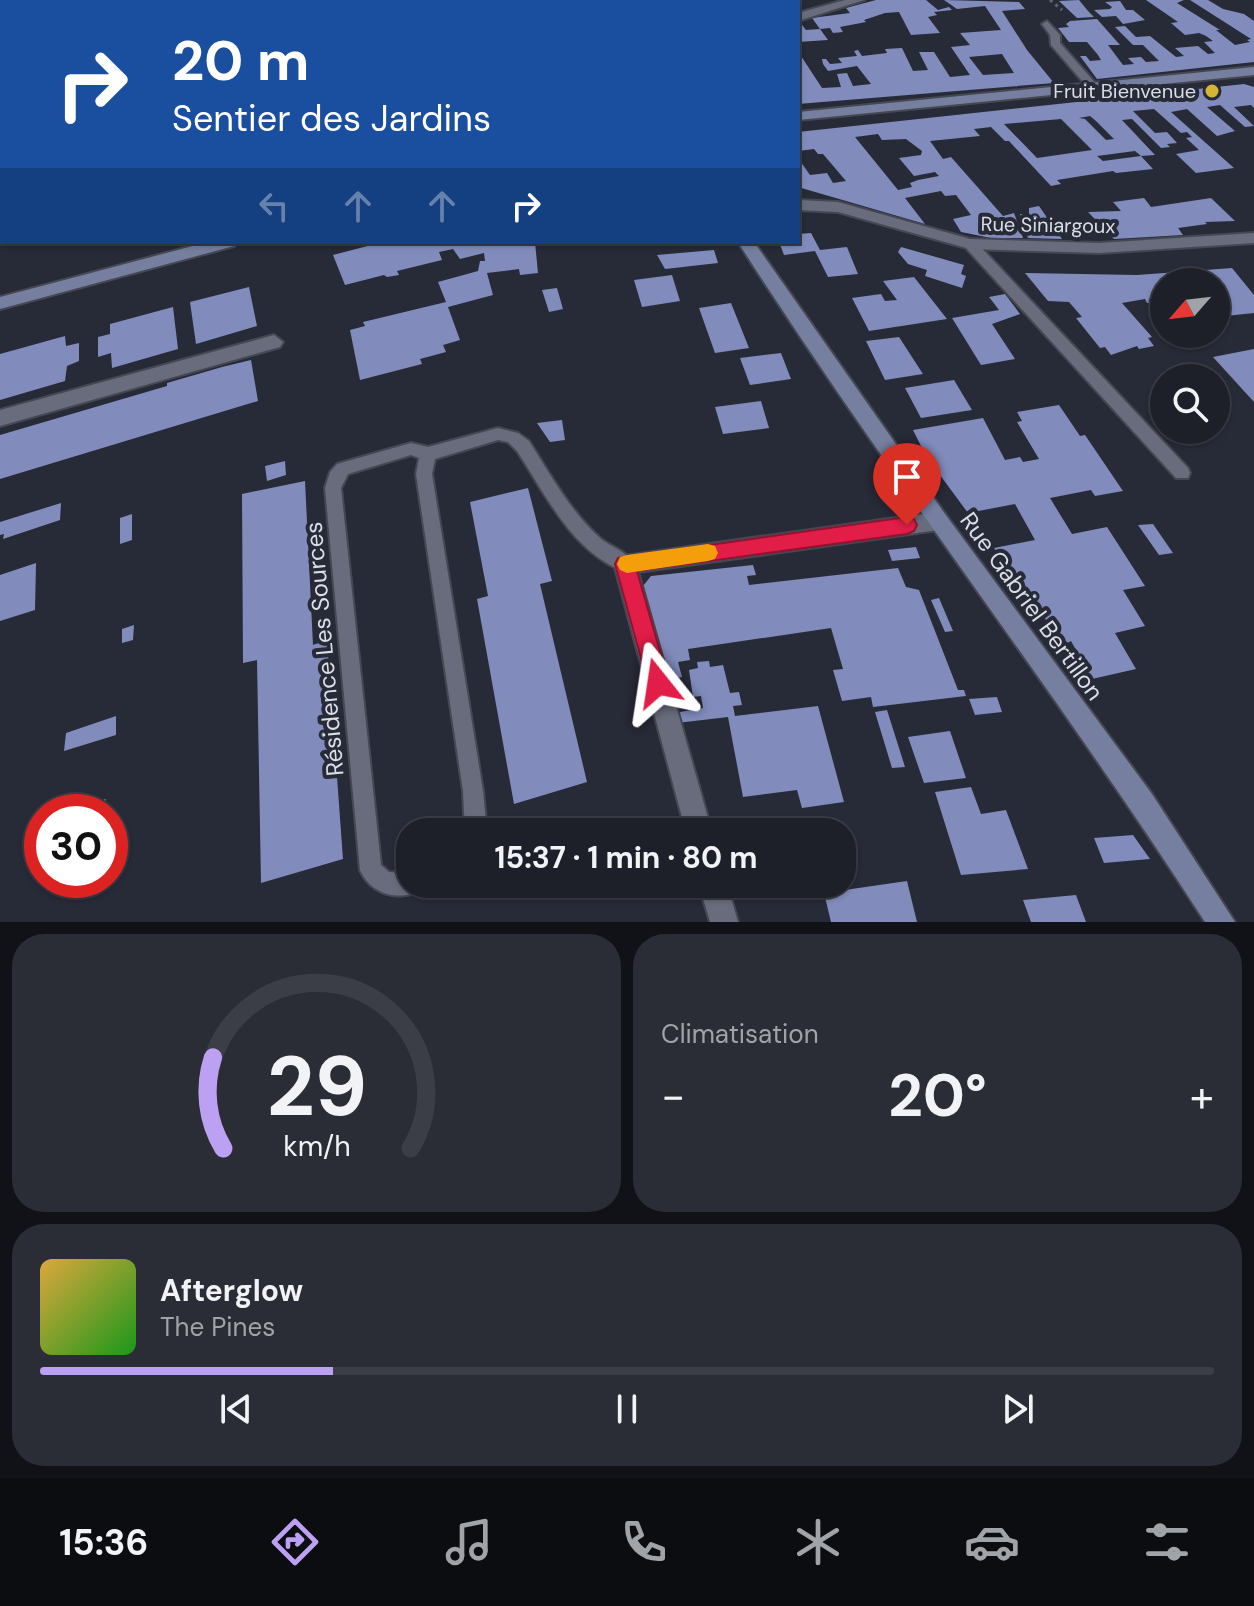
<!DOCTYPE html>
<html lang="fr">
<meta charset="utf-8">
<style>
body{margin:0;font-family:"DM Sans",sans-serif;background:#2a2d35;color:#f1f3f6;height:100vh;display:flex;flex-direction:column;font-size:30px;white-space:nowrap}
*{box-sizing:border-box;margin:0}
p{font-size:26px;color:#a0a3a8}
.icon{flex:none;width:44px;height:44px;fill:none;stroke:currentColor;stroke-width:2;stroke-linecap:round;stroke-linejoin:round}
.map{position:relative;height:922px;overflow:hidden}
.drawer{display:flex;flex-direction:column;gap:12px;padding:12px;background:#101217;flex:1}
.drawer>*{flex:none}
.banner{position:absolute;left:0px;top:0px;width:800px;height:244px;box-shadow:0 2px 6px #0004,0 0 0 2px #3b3e46;background:#1a4fa0;color:#fff;overflow:hidden}
.needle{width:52px;rotate:242deg}
.controls{position:absolute;left:1150px;top:268px;display:grid;gap:16px}
.controls a{display:grid;place-items:center;width:80px;height:80px;border-radius:50%;background:#1d2029;box-shadow:0 2px 6px #0004,0 0 0 2px #3b3e46;font-size:40px}
.speed{position:absolute;left:24px;top:794px;display:flex;gap:16px;font-size:40px;font-weight:700;text-align:center}
.speed>*{display:grid;place-content:center;width:104px;height:104px;border-radius:50%;background:#1d2029;box-shadow:0 2px 6px #0004,0 0 0 2px #3b3e46;line-height:1}
.speed .limit{border:12px solid #d22;background:#fff;color:#111}
.pin{position:absolute;display:grid;place-items:center;width:68px;height:68px;color:#fff;margin:-82px -34px;border-radius:50% 50% 50% 0;rotate:-45deg;box-shadow:0 0 8px #0007}
.pin .icon{rotate:45deg}
.me{position:absolute;width:88px;margin:-44px;rotate:345deg;stroke-linejoin:round;filter:drop-shadow(0 0 6px #0008)}
.turn{display:flex;align-items:center;gap:28px;height:168px;padding:0 40px;font-size:36px}
.turn .icon{width:104px;height:104px;stroke-width:2.5}
.turn b{display:block;font-size:56px;line-height:68px}
.lanes{display:flex;align-items:center;height:76px;padding:0 40px;background:#0003;justify-content:center;gap:40px;direction:ltr}
.lanes .off{opacity:.35}
.big{font-size:60px;font-weight:700;line-height:1.1}
.drawer .card{flex:1;display:flex;flex-direction:column;justify-content:center;gap:12px;min-width:0;padding:0 28px;border-radius:32px;background:#2a2d35}
.drawer .dial{align-items:center;gap:0}
.dial svg{height:208px;overflow:visible;fill:none;stroke:#3b3e46;stroke-width:7;stroke-linecap:round;text-anchor:middle}
.dial text{fill:#f1f3f6;stroke:none}
.song{display:flex;align-items:center;gap:24px}
.cover{width:96px;height:96px;border-radius:12px;background:linear-gradient(135deg,hsl(40 70% 55%),hsl(120 70% 35%))}
.played{height:8px;border-radius:4px;background:linear-gradient(90deg,#bca0f2 25%,#3b3e46 25%)}
.keys{display:flex;justify-content:space-around;direction:ltr}
.heat{display:flex;justify-content:space-between;align-items:center;font-size:44px;direction:ltr}
.drawer .tiles{flex:1;display:grid;gap:12px;grid-template-columns:1fr 1fr}
.card:last-child{grid-column:span 2}
.trip{position:absolute;left:396px;top:818px;width:460px;height:80px;border-radius:32px;background:#1d2029;box-shadow:0 2px 6px #0004,0 0 0 2px #3b3e46;font-weight:700;line-height:80px;text-align:center}
.menu{display:flex;height:128px;justify-content:space-around;align-items:center;background:#0c0d10;color:#a0a3a8}
.menu .icon{width:56px;height:56px}
.menu .selected{color:#bca0f2}
.menu b{font-size:36px;color:#f1f3f6}
.map>svg:first-child{display:block}
</style>
<div class="map">
<svg width="1254" height="922" viewBox="0 0 1254 922">
<rect width="100%" height="100%" fill="#272a37"/>
<path fill="#818cbc" fill-rule="evenodd" d="M876 0H926L938 10 949 7 952 10 934 12 937 15 928 17 940 33 911 35 899 12 885 13 864 20 866 22 840 27 843 32 833 33 830 28 820 29 812 18 850 13 846 8Z
M944 0 1019 2 1025 9 1002 11 1027 50 1054 83 798 104V56H801L822 88 841 87 837 74 847 73 853 86 871 84 857 66 828 71 823 64 822 59H826L830 64 842 63 838 58 857 56 854 51 858 50 862 56 887 53 885 49 902 48 913 71 928 70 919 52H934L950 77 970 75 951 47 970 45 960 33 1001 30 985 6 957 9ZM1002 54 1014 73 983 75 969 57Z
M1079 0 1088 11 1094 17 1077 18 1059 1Z
M1146 0H1184L1177 3 1220 30H1216L1235 45 1250 42 1247 40 1251 39 1190 0H1208L1223 9 1244 14 1254 21V62L1097 79 1080 56H1086L1090 61 1101 60 1098 55 1087 42H1069L1058 28 1069 27 1066 24 1070 21 1097 19 1120 45H1108L1123 65 1134 64 1128 58 1141 57 1146 62 1159 61 1143 45H1133L1115 27 1125 26 1136 37 1150 36 1176 57 1184 56 1175 48 1198 46 1208 54 1215 53 1204 42 1213 41 1206 36 1199 33 1185 35 1171 23 1178 22Z
M1120 1 1126 10H1133L1145 20 1123 24 1116 16 1102 17 1094 10 1110 9 1112 7 1105 2Z
M798 20 806 30 820 29 828 40 798 42Z
M1244 84 1254 87V108L1251 105 1234 107 1254 126 1245 127 1220 105 1207 107 1235 131 1217 136 1187 109 1171 112 1234 168 1196 173 1176 154 1199 150 1186 138 1192 137 1187 132 1181 133 1154 109 1133 111 1155 133 1167 132 1177 143 1167 144 1170 147 1161 148 1132 119 1122 120 1155 155 1141 156 1153 169 1116 173 1113 171 1057 180 1061 184 1051 186 1009 141H1005L991 127 974 129 980 136 930 141 943 159 951 157 1003 216 1014 213 1023 238H991L961 232 953 219 971 215 956 195 945 196 941 191 905 198 925 224 798 187V158L810 175 827 173 833 183 846 181 823 154H818L814 149 798 151V132ZM1090 116 1096 121 1114 139 1106 140 1085 119 1079 118ZM1061 119 1092 150 1037 158 1004 124ZM878 134 882 140 906 139 922 151 921 155 899 158 914 176 935 172 939 176 918 180 910 183 912 187 898 190 855 137ZM1135 151 1141 156 1103 161 1097 156Z
M1144 198 1151 207 1211 198 1235 221 1205 222 1207 224 1178 228 1183 235 1114 239 1088 212 1121 211 1113 202Z
M1039 206 1062 239 1028 238 1020 214 1029 215V208Z
M811 233 820 250 847 247 858 274 828 277 815 251 784 255 779 242H798V234Z
M383 242H500L501 246 535 242 538 273 520 275 519 269 487 273 493 295 448 307 460 340 443 345 446 352 420 359 422 364 360 380 350 330 365 326 363 322 446 302 438 282 478 271 480 261H485L484 253 460 259 453 249 439 252 442 260 397 271 399 275 387 277 384 275 345 285 333 255Z
M901 247 964 265 961 274 966 276 962 288 925 276 927 270 908 264 898 252Z
M714 250 718 263 665 269 657 255Z
M1232 268 1254 295V313L1216 317V282H1164V303H1147L1145 299 1122 303 1152 337 1148 338 1154 346 1139 349 1137 346 1111 355 1105 347 1100 348 1076 318 1082 317 1069 302 1048 301 1025 273 1137 275Z
M672 275 680 301 642 307 634 280Z
M914 277 947 319 869 331 852 298 881 294 885 301 897 300 883 281Z
M249 287 257 326 196 344 190 302Z
M557 288 563 309 549 312 542 290Z
M1005 294 1020 314 992 324 1015 359 981 365 952 318 999 310 989 297Z
M731 303 749 348 715 353 699 308Z
M173 307 178 349 112 368 111 353 98 357V337L110 334V324Z
M65 336 66 346 79 343V361L67 366 65 381 0 400V354Z
M899 337 923 374 885 380 866 341Z
M1254 349V402L1213 357Z
M781 353 791 379 750 385 740 358Z
M251 360 258 401 0 479V435L167 386V383L222 367Z
M954 380 972 410 921 418 905 388Z
M761 401 769 428 723 434 715 407Z
M1059 405 1080 436 1085 435 1123 491 1095 496 1091 490 1050 498 1072 534 1107 527 1145 586 1123 590 1145 626 1115 633 1136 669 1092 679 1071 641 1064 645 994 548 1035 540 1015 504 968 513 926 456 913 430 983 418 1005 460 1020 457 1023 462 1039 459 1017 422 1022 421 1017 412Z
M562 420 565 440 550 442 537 423Z
M285 461 286 475 267 481 265 466Z
M305 481 313 645 327 640 343 859 261 883 257 660 243 663 242 494Z
M528 488 552 581 540 584 587 782 514 804 477 599 488 596 470 502Z
M61 503 60 520 3 539 4 534 0 535V522Z
M132 514V540L120 544V518Z
M1153 524 1173 553 1159 555 1138 525Z
M916 547 920 558 892 561 888 550Z
M36 563 35 610 0 621V575Z
M753 565 756 575 747 576 749 585 898 568 906 587 919 590 958 690H964L966 696 873 707 871 697 842 701 833 670 843 669 831 628 688 649 690 660 678 662 682 677 666 680 643 586 651 576Z
M939 598 953 631 945 632 931 600Z
M134 625 133 640 122 643V629Z
M709 661 710 667 723 665 730 693 739 692 742 705 733 706 735 716 818 706 844 802 802 808 797 790 743 797 728 717 677 723 674 713 703 708 701 696 693 697 689 670 698 668 697 662Z
M997 697 1002 712 975 715 969 699Z
M887 710 905 767 892 768 875 712Z
M116 716V735L64 751 66 733Z
M950 731 966 778 924 783 908 737Z
M971 787 981 814 1006 810 1028 869 961 875 935 792Z
M106 799 102 812H84L85 806Z
M1133 835 1150 859 1104 863 1094 838Z
M907 881 917 922H831L824 893Z
M1076 895 1086 922H1031L1023 900Z"/>
<g fill="none" stroke-linecap="round" stroke-linejoin="round">
<g stroke="#454752" stroke-width="4">
<path id="lane" d="M159 0H167L168 1 157 2Z
M384 0H402L382 2Z
M704 0H714L715 2H705Z
M1047 21 1060 35V43L1097 85V89H1089L1051 45 1050 35 1042 24Z
M0 75H2V81H0Z
M0 90H2V96H0Z
M970 240 975 241 1188 468 1190 473 1188 478H1176L965 247 964 244Z
M498 428 518 433 529 441C550 474 570 511 600 538 609 546 628 552 634 564L631 570 625 572C572 552 546 495 517 451L508 442 498 440 435 459 432 474 483 791 487 832H465L463 791 416 474 419 458 411 455 348 474 341 488 381 865 389 872 410 873V884H421L418 892C395 901 370 893 360 870L325 488 330 472 337 464 411 443 428 447Z"/>
</g>
<g stroke="#454752" stroke-width="4">
<path id="street" d="M845 0H864L798 21V13Z
M798 200 838 202 970 239 1099 243 1254 233V243L1099 253 970 249 838 212 798 210Z
M274 335 283 342 280 347 0 426V410Z
M938 512 945 514 949 521 945 528 938 530 638 572 712 832H686L614 564 617 557Z
M699 884H727L738 922H710Z"/>
</g>
<g stroke="#454752" stroke-width="4">
<path id="secondary" d="M607 0H619V2H607Z
M1254 67V75L798 120V112Z
M208 242H236L234 246 0 309V297Z
M738 242H754L945 514 1152 794 1235 922H1205C1056 691 886 474 738 242Z"/>
</g>
<path stroke="#636671" stroke-width="3" stroke-dasharray="3 4" stroke-linecap="butt" d="M1050 0 1062 10"/>
<use href="#lane" fill="#686c7c" fill-rule="evenodd"/>
<use href="#street" fill="#686c7c" fill-rule="evenodd"/>
<use href="#secondary" fill="#777fa0" fill-rule="evenodd"/>
</g>
<path fill="#e11d48" stroke="#92132f" stroke-width="2" d="M907 517 914 519 917 525 914 531 907 534 637 571 669 683 666 691 658 694 650 691 615 564 618 558Z"/>
<path fill="#f59e0b" d="M708 544 715 546 718 553 715 559 708 561 627 573 620 570 617 564 620 557 627 555Z"/>
<circle fill="#d5b534" stroke="#272a37" stroke-width="3" cx="1212" cy="91" r="8"/>
<g text-anchor="middle" dominant-baseline="central" stroke-width="8" stroke-linejoin="round" paint-order="stroke">
<g font-size="20" fill="#dbdee7" stroke="#272a37" text-anchor="end">
<text x="1196" y="91">Fruit Bienvenue</text>
</g>
<g font-size="20" fill="#dbdee7" stroke="#272a37">
<text transform="translate(1048 225) rotate(1)">Rue Siniargoux</text>
</g>
<g font-size="24" fill="#dbdee7" stroke="#272a37">
<text transform="translate(1032 606) rotate(54)">Rue Gabriel Bertillon</text>
<text transform="translate(324 649) rotate(-95)">Résidence Les Sources</text>
</g>
</g>
</svg>
<div class="controls">
<a><svg class="needle" viewBox="-14 -14 28 28"><path d="M0-13l5 13h-10z" fill="#e53935"/><path d="M0 13l5-13h-10z" fill="#a0a3a8"/></svg></a>
<a><svg class="icon" aria-label="search" viewBox="0 0 24 24"><circle cx="10" cy="10" r="6"/><path d="M15 15l6 6"/></svg></a>
</div>
<div class="speed"><div class="limit">30</div></div>
<div class="pin" style="left:907px;top:525px;background:#d93025"><svg class="icon" aria-label="arrive" viewBox="0 0 24 24"><path d="M6 21V4h12l-3 4 3 4H6"/></svg></div>
<svg class="me" style="left:658px;top:683px" viewBox="-20 -20 40 40"><path d="M0-17L14 15 0 8-14 15z" fill="#e11d48" stroke="#fff" stroke-width="4"/></svg>
<div class="trip">15:37 · 1 min · 80 m</div>
<div class="banner">
<div class="turn"><svg class="icon" aria-label="right" viewBox="0 0 24 24"><path d="M7 20v-9h11M14 6l5 5-5 5"/></svg><div><b>20 m</b>Sentier des Jardins</div></div>
<div class="lanes"><svg class="icon off" aria-label="left" viewBox="0 0 24 24"><path d="M17 20v-9H6M10 6l-5 5 5 5"/></svg><svg class="icon off" aria-label="ahead" viewBox="0 0 24 24"><path d="M12 20V5M6 11l6-6 6 6"/></svg><svg class="icon off" aria-label="ahead" viewBox="0 0 24 24"><path d="M12 20V5M6 11l6-6 6 6"/></svg><svg class="icon" aria-label="right" viewBox="0 0 24 24"><path d="M7 20v-9h11M14 6l5 5-5 5"/></svg></div>
</div>
</div>
<section class="drawer">
<div class="tiles">
<div class="card dial"><svg viewBox="0 0 100 80">
<path d="M14 69A42 42 0 1 1 86 69"/>
<path d="M14 69A42 42 0 0 1 10 34" stroke="#bca0f2"/>
<text x="50" y="56" font-size="32" font-weight="700">29</text>
<text x="50" y="72" font-size="11">km/h</text>
</svg></div>
<div class="card"><p>Climatisation</p>
<div class="heat"><a>−</a><b class="big">20°</b><a>+</a></div>
</div>
<div class="card">
<div class="song"><i class="cover"></i><div><b>Afterglow</b><p>The Pines</p></div></div>
<div class="played"></div>
<div class="keys"><svg class="icon" aria-label="previous" viewBox="0 0 24 24"><path d="M18 5L8 12l10 7zM5 5v14"/></svg><svg class="icon" aria-label="pause" viewBox="0 0 24 24"><path d="M8 5v14M16 5v14"/></svg><svg class="icon" aria-label="next" viewBox="0 0 24 24"><path d="M6 5l10 7-10 7zM19 5v14"/></svg></div>
</div>
</div>
</section>
<nav class="menu">
<b>15:36</b>
<svg class="icon selected" aria-label="directions" viewBox="0 0 24 24"><path d="M12 3l9 9-9 9-9-9zM9 14v-3h6M13 9l2 2-2 2"/></svg>
<svg class="icon" aria-label="music" viewBox="0 0 24 24"><path d="M9 18V5l10-2v13"/><circle cx="6" cy="18" r="3"/><circle cx="16" cy="16" r="3"/></svg>
<svg class="icon" aria-label="phone" viewBox="0 0 24 24"><path d="M5 4h4l2 5-3 2q2 4 5 5l2-3 5 2v4C11 20 4 13 5 4z"/></svg>
<svg class="icon" aria-label="climate" viewBox="0 0 24 24"><path d="M12 3v18M4 7l16 10M4 17L20 7"/></svg>
<svg class="icon" aria-label="car" viewBox="0 0 24 24"><path d="M5 17H2v-5l4-1 3-4h7l3 4 3 1v5h-3M9 17h6M6 11h13"/><circle cx="7" cy="17" r="2"/><circle cx="17" cy="17" r="2"/></svg>
<svg class="icon" aria-label="filters" viewBox="0 0 24 24"><path d="M4 7h16M4 17h16"/><circle cx="9" cy="7" r="2"/><circle cx="15" cy="17" r="2"/></svg>
</nav>
